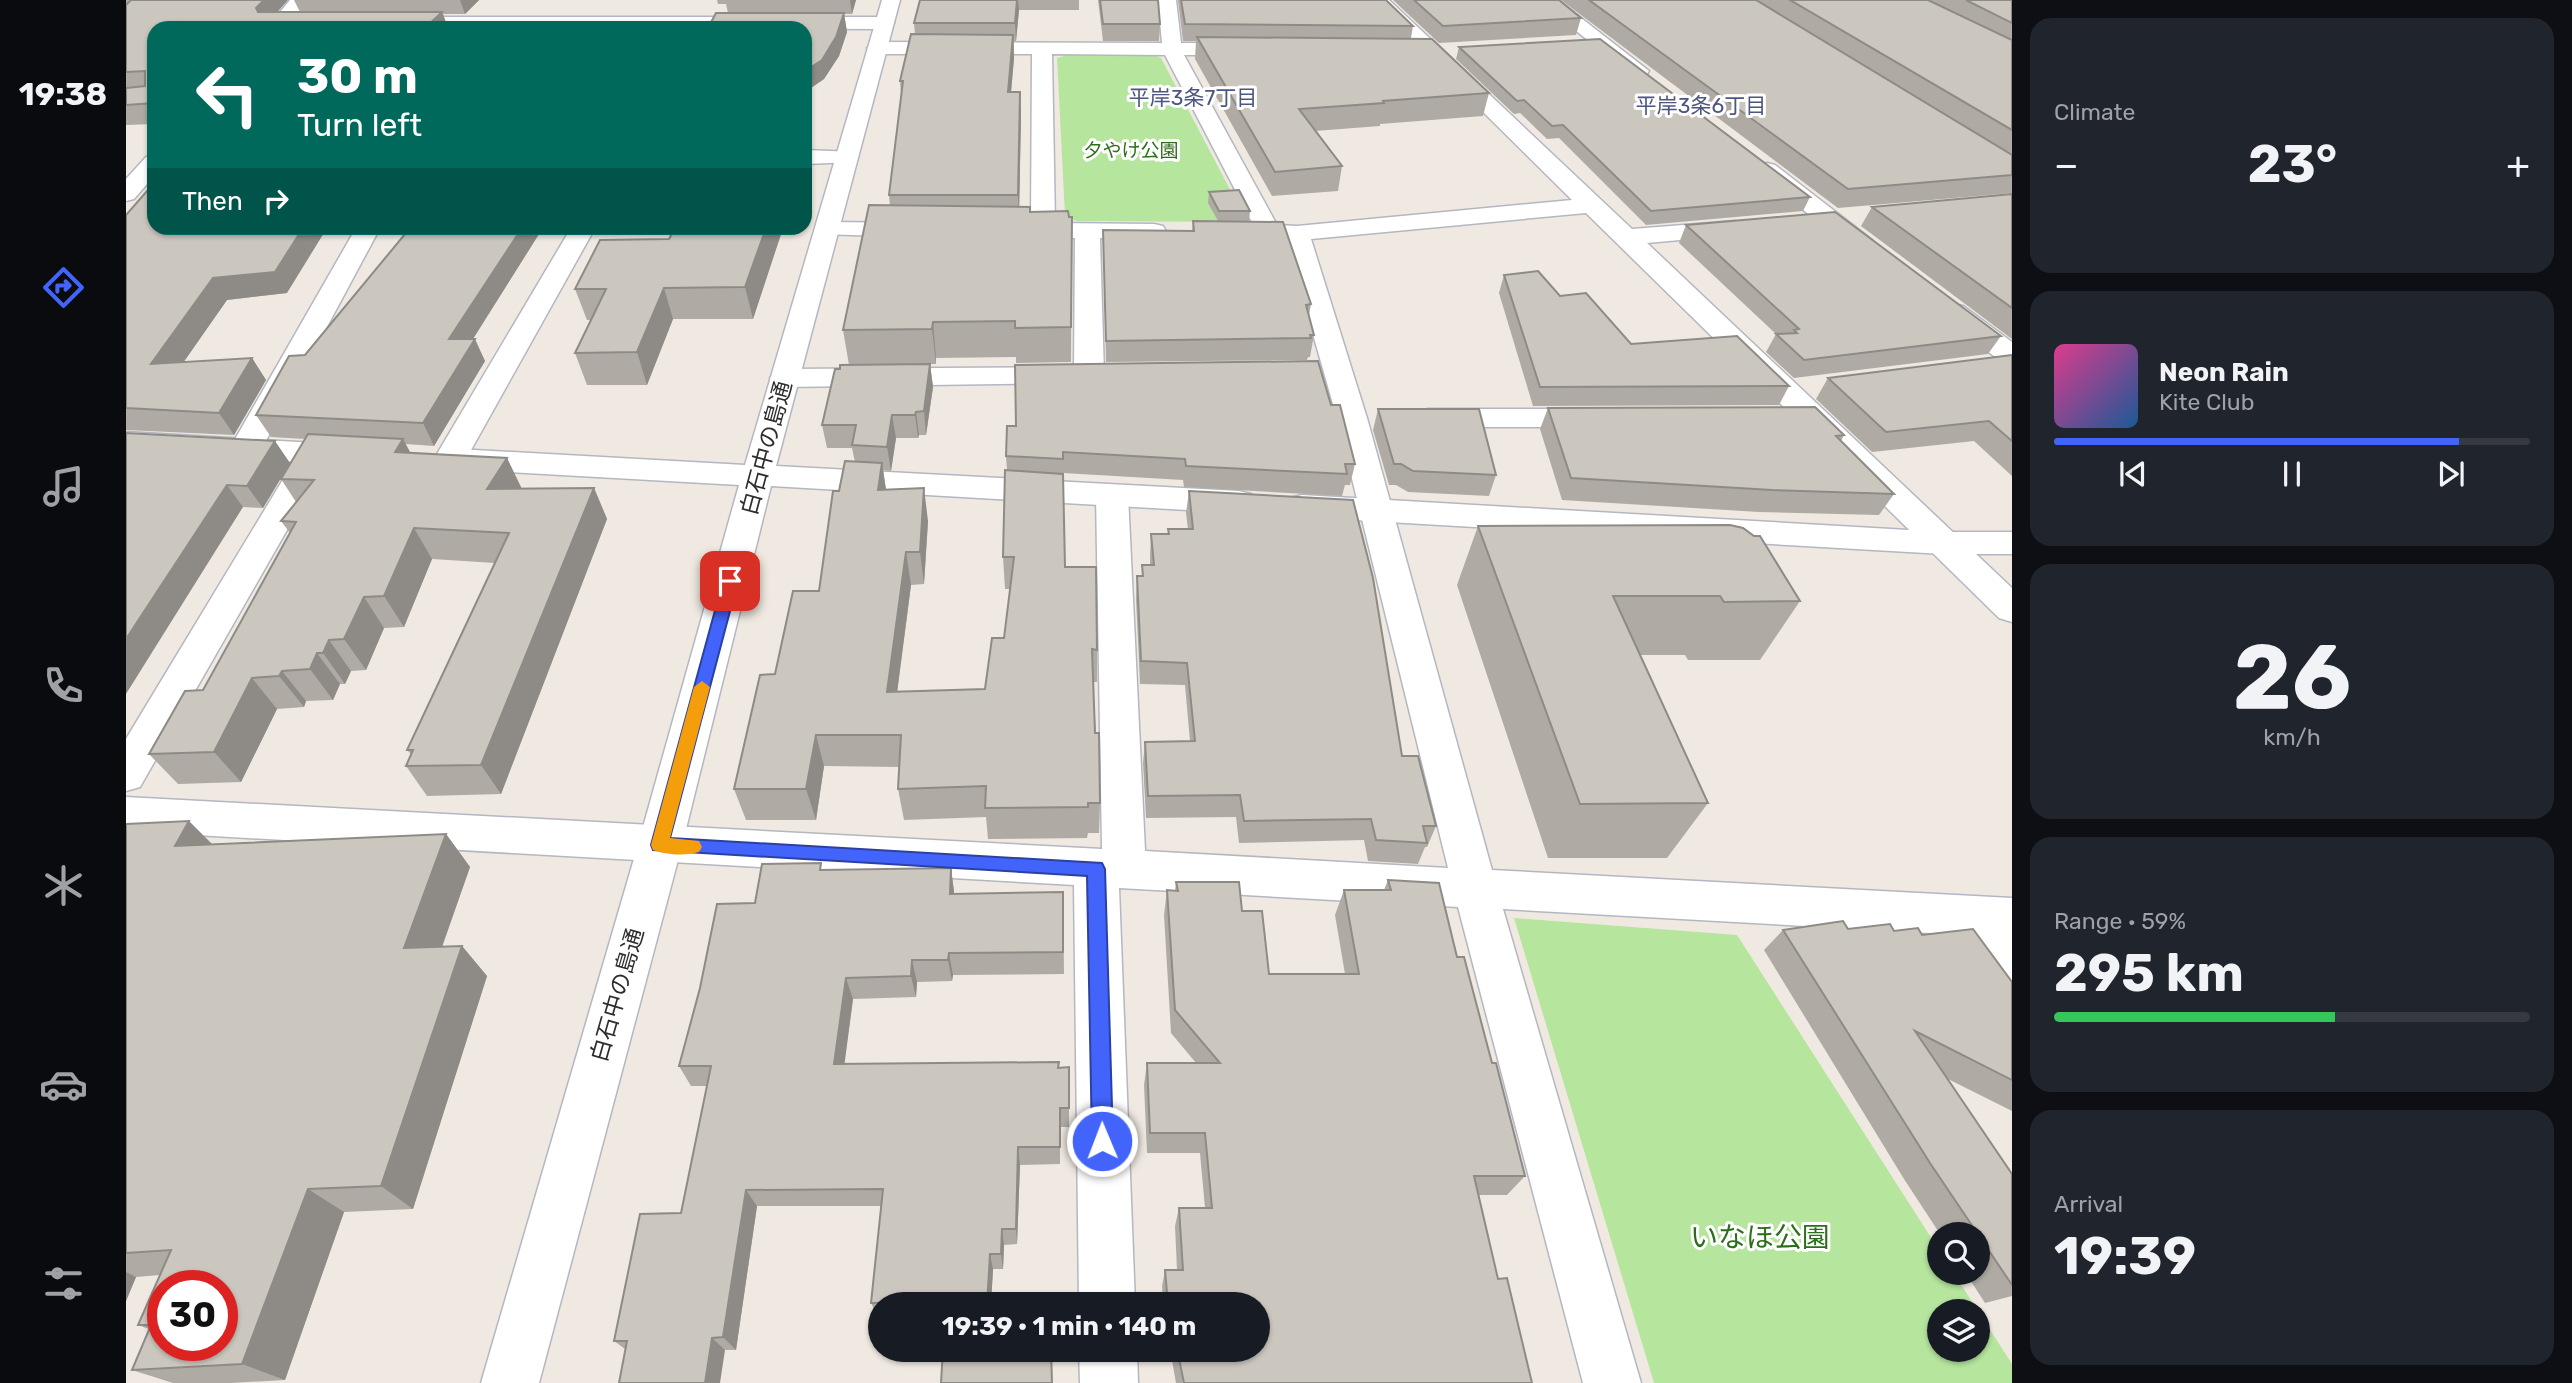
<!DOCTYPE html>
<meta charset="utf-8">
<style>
body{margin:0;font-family:Rubik,"Noto Sans JP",sans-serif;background:#20242c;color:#f1f3f6;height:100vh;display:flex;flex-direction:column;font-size:26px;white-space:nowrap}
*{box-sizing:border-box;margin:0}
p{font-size:23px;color:#9ea1a6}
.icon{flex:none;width:38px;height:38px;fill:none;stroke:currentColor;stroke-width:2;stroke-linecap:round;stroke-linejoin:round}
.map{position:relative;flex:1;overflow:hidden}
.side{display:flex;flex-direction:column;gap:18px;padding:18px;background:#0d0f14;width:560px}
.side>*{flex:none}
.hud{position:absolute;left:21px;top:21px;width:665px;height:214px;border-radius:21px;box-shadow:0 2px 5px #0004;background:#00695c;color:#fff;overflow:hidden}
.buttons{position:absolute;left:1801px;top:1222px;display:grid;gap:14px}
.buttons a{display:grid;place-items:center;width:63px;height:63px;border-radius:50%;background:#171b24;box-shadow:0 2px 5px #0004;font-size:35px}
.speed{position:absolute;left:21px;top:1270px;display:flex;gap:14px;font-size:35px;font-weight:700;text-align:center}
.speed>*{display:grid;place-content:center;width:91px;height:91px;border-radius:50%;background:#171b24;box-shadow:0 2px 5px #0004;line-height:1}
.speed .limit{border:10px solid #d22;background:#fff;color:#111}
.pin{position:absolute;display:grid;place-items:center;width:60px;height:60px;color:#fff;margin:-30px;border-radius:14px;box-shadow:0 4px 10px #0006}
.me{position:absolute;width:77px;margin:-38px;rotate:359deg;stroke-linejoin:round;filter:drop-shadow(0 0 5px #0008)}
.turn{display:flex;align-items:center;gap:24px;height:147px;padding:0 35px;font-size:32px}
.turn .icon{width:91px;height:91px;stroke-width:2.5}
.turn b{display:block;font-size:49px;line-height:60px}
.then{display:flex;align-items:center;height:66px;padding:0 35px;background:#0003;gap:14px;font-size:26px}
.big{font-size:52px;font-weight:700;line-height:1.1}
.side .tile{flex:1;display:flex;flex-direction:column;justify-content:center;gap:10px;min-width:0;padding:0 24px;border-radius:21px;background:#20242c}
.side .dial{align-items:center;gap:0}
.dial b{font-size:91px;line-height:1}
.song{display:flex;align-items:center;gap:21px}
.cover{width:84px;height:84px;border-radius:10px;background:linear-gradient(135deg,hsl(330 70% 55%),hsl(210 70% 35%))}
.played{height:7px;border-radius:4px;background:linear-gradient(90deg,#4264fb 85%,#363941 85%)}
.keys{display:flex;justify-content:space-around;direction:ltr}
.heat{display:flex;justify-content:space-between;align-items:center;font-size:38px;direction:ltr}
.charge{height:10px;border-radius:5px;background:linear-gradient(90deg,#34c759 59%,#363941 0)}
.trip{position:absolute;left:742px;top:1292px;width:402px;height:70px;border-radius:35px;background:#171b24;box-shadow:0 2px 5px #0004;font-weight:700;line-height:70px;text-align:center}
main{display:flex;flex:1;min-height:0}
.dock{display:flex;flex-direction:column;width:126px;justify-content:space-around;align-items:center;background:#090b0e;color:#9ea1a6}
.dock .icon{width:49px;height:49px}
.dock .current{color:#4264fb}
.dock b{font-size:32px;color:#f1f3f6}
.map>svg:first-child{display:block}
</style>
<main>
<nav class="dock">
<b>19:38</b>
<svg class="icon current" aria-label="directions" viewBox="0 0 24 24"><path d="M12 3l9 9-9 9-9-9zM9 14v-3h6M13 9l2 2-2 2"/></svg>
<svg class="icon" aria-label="music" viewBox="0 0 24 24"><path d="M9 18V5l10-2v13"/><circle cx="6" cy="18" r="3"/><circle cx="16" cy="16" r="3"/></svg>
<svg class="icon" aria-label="phone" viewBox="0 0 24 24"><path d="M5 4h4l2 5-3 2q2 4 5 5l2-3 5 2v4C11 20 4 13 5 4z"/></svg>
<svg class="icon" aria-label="climate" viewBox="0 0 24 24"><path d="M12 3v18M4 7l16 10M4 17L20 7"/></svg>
<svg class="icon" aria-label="car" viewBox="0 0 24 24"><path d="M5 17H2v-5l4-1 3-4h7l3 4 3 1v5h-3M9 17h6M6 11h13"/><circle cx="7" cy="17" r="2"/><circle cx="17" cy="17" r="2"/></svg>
<svg class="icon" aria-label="filters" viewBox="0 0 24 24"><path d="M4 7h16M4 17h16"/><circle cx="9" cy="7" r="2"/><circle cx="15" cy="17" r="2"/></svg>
</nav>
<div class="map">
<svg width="1886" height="1383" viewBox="0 0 1886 1383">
<rect width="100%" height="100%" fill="#efe9e1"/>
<path fill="#b6e59e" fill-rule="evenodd" d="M945 54 1027 55 1035 58 1119 218 1112 222 950 221 939 215 931 58Z
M1388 918 1611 935 1813 1250V1272H1827L1886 1364V1383H1528ZM1813 1311H1852V1349H1813Z"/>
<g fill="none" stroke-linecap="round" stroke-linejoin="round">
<g stroke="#b4b7c1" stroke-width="3">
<path id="minor" d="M1032 0H1050L1055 43H1121L1131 49 1121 55H1058L1151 225 1171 226 1446 200 1244 0H1263L1506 229 1609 221 1618 223 1621 228 1618 233 1609 235 1521 243 1886 588V622L1873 618 1460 213 1185 239 1241 418 1366 870 1886 898V985L1870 979 1838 935 1377 909 1515 1383H1457L1332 907 993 888 1009 1304H953L948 885 0 831V797L976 849 970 495 974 488 986 485 998 488 1002 495 1019 851 1322 868 1211 418 1160 240 1134 237 1131 232 1039 55 926 54 929 223 1028 224 1037 226 1040 231 1037 236 974 238 978 374 973 380C963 383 954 380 943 383L659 387 649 384 644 378 649 372 659 369 948 367 949 238 887 235 884 230 887 225 905 223 906 54H751L741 48 751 42 1036 43Z
M1411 0H1432L1523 71 1520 75H1506Z
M267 17H759L768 23 759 29 260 27 258 23 260 19Z
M679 150 729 152 732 157 729 162 679 164Z
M1641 163 1649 165 1746 240 1750 245 1746 250 1737 253 1728 250 1633 175 1629 170 1633 165Z
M702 222 790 223 799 225 802 230 799 235 790 237 693 234 690 229 693 224Z
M230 228H254L136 448 131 455 120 458 109 455 104 448Z
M445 228H469L340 459 335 466 324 469 313 466 308 459Z
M1827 304 1837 306 1886 342V365L1876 362 1817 318 1813 312 1817 306Z
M1302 409H1469L1480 412 1484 418 1480 424 1469 427H1302L1291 424 1287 418 1291 412Z
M189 443 200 446 205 453 14 787 0 791V739L173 453 178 446Z
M953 1349H1011L1012 1383H954Z"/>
</g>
<g stroke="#b4b7c1" stroke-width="3">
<path id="tertiary" d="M164 0H183L160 28H141Z
M756 0H774L650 466 1113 491 1125 494 1129 502 1125 510 1113 513 645 486 556 845 413 1383H355L512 845 613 485 331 469 320 466 315 459 320 452 331 449 619 465Z
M28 155V176L8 199 0 201V179L20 157Z
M0 432 225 445 236 448 241 455 236 462 225 465 0 452Z
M1176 495 1817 532H1886V554H1817L1176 517 1164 514 1159 506 1164 498Z"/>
</g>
<use href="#minor" fill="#fff" fill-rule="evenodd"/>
<use href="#tertiary" fill="#fff" fill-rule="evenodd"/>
</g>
<path fill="#afaba4" d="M0 0 151 12H174L168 0H353L339 14H317L322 28H28V124L0 125Z
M591 0H730L726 14H718L721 32 713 56 698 79 679 92V28L602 13 600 4H592Z
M794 0H953V10H893L890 41H888V58L885 92H894L895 115 893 207 905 212 946 217 945 362 890 363V357L810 358V364H804L807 387 800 435H793L792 438H770L765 471 757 470 760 490 802 521 798 584 785 585 771 692 859 689 878 638 884 589H879L877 557 881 470 880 456 890 426 1205 405 1229 464 1224 485H1219L1216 496 1058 487 1057 480 937 473 939 567 971 650V682H967L974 803 973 833H962L961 838 862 839 860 817 778 820 772 789 773 767 698 766 690 820H620L608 789 649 674 693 591 713 491 729 462 726 448H701L696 425 714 369 723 365 717 330 764 206 763 195 775 94 774 81 789 35 788 23Z
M972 0H1032L1034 24 1033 41H977Z
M1052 0H1260L1287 26 1285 38 1363 93 1357 116 1254 124V126L1189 131 1216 166 1212 191 1146 196 1069 59 1070 41H1057Z
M1267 0H1433L1455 18 1450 35 1313 43Z
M1435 0H1886V193L1712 208Z
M1333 47 1684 197 1677 211 1520 225 1433 138 1421 139 1394 113 1388 114 1330 59Z
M1083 192 1124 211 1123 222 1185 304 1183 315 1188 335 1184 357H1182L1181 360 980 362 977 230 1066 231 1067 221H1092L1082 203Z
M1886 194V339L1735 226 1746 207Z
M0 215 161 293 101 300 57 362 126 358 140 380 108 435 0 430Z
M1560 225 1875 336 1862 354 1668 378 1640 352 1650 334 1553 243Z
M284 228H434L430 234H413L347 339 359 361 308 446 279 444 284 453 381 458 395 489 468 488 481 519 375 794 301 796 280 766 285 754 281 750 369 563 306 559 278 627 258 628 240 670 225 671 219 684H214L207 700 180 701 178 707 151 709 115 782 52 784 23 754 77 690 164 533 155 521 170 502 155 479 179 439 145 437 130 415Z
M657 228 627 319H547L521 385H461L449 353 465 320H461L449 289 543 239Z
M1378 275 1434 296 1505 344 1663 386 1653 405 1407 406 1373 293Z
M1886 355V476L1848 441 1746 452 1690 399 1702 378Z
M1422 408 1718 435 1715 441 1768 494 1753 515 1633 512 1436 500 1414 429Z
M1252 409 1370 475 1363 496 1282 492 1270 485H1263L1247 430Z
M0 433 164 463 137 508 117 507Z
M1063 491 1276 756 1310 826 1301 847H1299L1292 864 1242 861 1238 840 1113 843 1110 817 1020 818 1017 763 1019 742 1064 741 1059 685 1014 684 1010 599 1011 576H1016V565H1024V556L1025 534H1042V529H1062L1060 513Z
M1352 526 1674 601 1634 660H1562L1559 655H1514L1582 803 1541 858H1422L1331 585Z
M0 824 87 844 320 834 344 867 316 947 336 946 361 976 287 1209 218 1212 159 1380 105 1383H47L6 1370 23 1329 12 1325 34 1275 10 1277 0 1301Z
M825 868 828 894 937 892 938 974 827 975 826 981 791 982 790 997 727 999 718 1064 933 1062V1067H943V1127H934V1164L894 1165 891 1244 878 1245 877 1269H867L865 1304H754V1316H752L745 1303 755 1206H631L610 1350 499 1349 488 1341 555 1213 581 1086H565L553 1066 629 903 697 870Z
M1262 880 1331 957 1366 1063 1399 1176 1381 1195H1353L1372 1279 1406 1383H1050L1044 1349H1132V1304H1037L1036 1286 1039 1270H1051L1049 1226 1053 1208H1079L1074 1153H1021L1018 1085 1021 1063H1070L1045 1033 1038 915 1041 890 1049 891 1050 882 1116 911 1143 974H1219L1209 915 1218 890H1258Z
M1722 929 1768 931 1796 935 1886 982V1111L1820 1078 1886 1174V1296L1859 1303 1839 1272H1852V1234H1814L1778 1179 1638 950 1657 930Z"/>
<path fill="#8e8b86" d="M138 0H162L139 26 130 8Z
M334 0H353L339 14Z
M724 0H730L726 14Z
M891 0H892L893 10 890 41 889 23Z
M316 12 322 28H299Z
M718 13 721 32 713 56 698 79 679 92V71Z
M887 35 888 58 883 115 882 92Z
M894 92 895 115 893 220 892 195Z
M177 228H201L161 293 101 300 41 386 25 364 87 278Z
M396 228H410L413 234 333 361 323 339Z
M428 228H434L430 234Z
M640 228H657L627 319 619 287Z
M538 288 547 319 521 385 511 352Z
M807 322 810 358V364L806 329Z
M349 339 359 361 308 446 297 423Z
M126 358 140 380 108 435 93 413Z
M804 364 807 387 800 435 798 411Z
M790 412 793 435 792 438 789 415Z
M766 415 770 438 765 471 761 447Z
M277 439 294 470 269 452Z
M149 441 164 463 137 508 121 486Z
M381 458 396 489H361Z
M756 463 761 496 752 490Z
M101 485 117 507 0 694V639Z
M468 488 481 519 375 794 355 765Z
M798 488 802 521 798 584 794 552Z
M288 528 306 559 278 627 258 596Z
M780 552 785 585 767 724 761 692Z
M238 597 258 628 240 670 218 639Z
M203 640 225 671 219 684 197 653Z
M191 653 214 684 207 700 184 669Z
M156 671 180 701 178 707 153 676Z
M126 678 151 709 115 782 88 752Z
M690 735 698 766 690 820 680 789Z
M63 821 96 854 49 846Z
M320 834 344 867 305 978 278 948Z
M825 868 828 891 827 916 824 894Z
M336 946 361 976 287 1209 255 1186Z
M823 953 827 975 826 981 822 960Z
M786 960 791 982 790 997 785 976Z
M720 978 727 999 716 1083 708 1064Z
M892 1147 894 1165 891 1244 890 1229Z
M182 1189 218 1212 159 1380 116 1364Z
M620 1190 631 1206 610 1350 597 1337Z
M876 1229 878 1245 877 1269 875 1254Z
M864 1254 867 1269 865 1304H861Z
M0 1272 10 1277 0 1301Z
M586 1338 599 1350 594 1383H579Z"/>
<path fill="#cbc7bf" stroke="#8e8b86" stroke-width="2" fill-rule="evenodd" d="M5 0H138L130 8 132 12H316L299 28H28V103L0 105V88L19 86V71L0 72V5Z
M794 0H891L889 23H788Z
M974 0H1032L1034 24H977Z
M1055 0H1260L1287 26 1059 24Z
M1288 0H1433L1455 18 1317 26Z
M1463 0H1630L1886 155V175L1722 189Z
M1664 0H1802L1886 40V130Z
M1840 0H1886V23Z
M590 13H718L710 37 696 60 679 71V28H582Z
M785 34 887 35 882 92H894L892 195H763L777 81H774Z
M1071 37 1306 39 1363 93 1257 101 1258 103 1173 109 1216 166 1149 172Z
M1474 39 1684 197 1525 211 1437 125 1426 126 1398 100 1391 101 1333 47Z
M28 183V228H177L149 272 87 278 25 364 126 358 93 413 0 408V215Z
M1113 190 1124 211H1093L1083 192Z
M1886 194V308L1746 207Z
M743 205 904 207V212L942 211 943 217H946L945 327 889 328V321L807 322 806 329 717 330Z
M1709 212 1875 336 1678 360 1650 334 1671 333 1668 330 1673 329 1560 225Z
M1067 221 1157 222 1185 304 1180 305 1188 335H1184L1185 338 980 341 977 230 1068 231Z
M284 228H396L323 339H349L297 423 130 415 163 356 179 355Z
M549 228H640L619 287 538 288 511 352 449 353 480 289H449L474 240 543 239Z
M1412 271 1434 296 1460 293 1505 344 1611 336 1663 386 1414 387 1378 275Z
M1886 355V441L1863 421 1760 432 1702 378Z
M1192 361 1205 405H1214L1229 464H1219L1221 474 1060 466 1059 459 937 452V459L880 456 881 426H890L889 365Z
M804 364 798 411 790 412 789 415H766L761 447 726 445 730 425H696L709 369H714V365Z
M1689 407 1718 435 1710 436 1768 494 1646 490 1445 478 1422 408Z
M1252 409H1353L1370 475 1287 471 1275 464H1268Z
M0 433 149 441 121 486 101 485 0 639Z
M182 434 277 439 269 452 381 458 361 489 468 488 355 765 280 766 287 750H281L383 533 288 528 258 596 238 597 218 639 203 640 197 653H191L184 669 156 671 153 676 126 678 88 752 23 754 59 691 77 690 170 522 155 521 188 480 155 479Z
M719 461 756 463 752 490 798 488 794 552H780L761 692 859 689 866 638H878L888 557H877L879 470 937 474 939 567H970L971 650 966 649 969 733H973L974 803H962V807L859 808 860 786 772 789 775 735H690L680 789H608L634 675 649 674 667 591H693L707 491H713Z
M1063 491 1227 500 1247 578 1276 756H1292L1310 826H1297L1301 843 1250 840 1245 819 1118 821 1114 795 1022 796 1019 742 1069 741 1061 663 1015 661 1011 576H1017L1016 565H1028L1025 534H1043L1042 529H1067Z
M1604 525 1617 528 1628 536H1634L1674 601 1598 602 1594 596H1487L1582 803 1454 804 1352 526Z
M63 821 49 846 320 834 278 948 336 946 255 1186 182 1189 116 1364 6 1370 25 1325H12L45 1250 0 1253V824ZM37 1286H96V1346H37Z
M695 863 694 870 825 868 824 894 937 892V952L823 953 822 960H786L785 976 720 978 708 1064 933 1062 932 1068 943 1067V1108H934V1147H892L890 1229H876L875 1254H864L861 1304H820V1302L745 1303 757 1189 620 1190 597 1337 586 1338 579 1383H493L501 1341H488L514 1214 555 1213 585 1066H553L574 988 591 904 629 903 636 864Z
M1262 880 1313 883 1331 957H1338L1366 1063H1370L1399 1176H1348L1372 1279 1381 1278 1406 1383H1058L1051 1349H1132V1304H1042L1039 1270H1057L1053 1208H1086L1079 1133H1024L1021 1063H1094L1049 1010 1041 890 1052 891 1050 882H1113L1116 911H1136L1143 974H1233L1218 890H1265Z
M1717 921 1722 929 1764 924 1768 931 1792 928 1796 935 1847 929 1886 982V1080L1789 1031 1886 1174V1285L1804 1163 1657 930Z
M817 1349H925L926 1383H815Z"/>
<path fill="#4264fb" stroke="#2b41a3" stroke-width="2" d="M604 576 612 581 544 838 976 863 979 869 987 1141 984 1148 976 1151 969 1148 966 1141 961 876 527 850 525 845 597 581Z"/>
<path fill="#f59e0b" d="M576 681 584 687 544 838 573 841 576 847 573 852C560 856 540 855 527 850L525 845 568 687Z"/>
<g text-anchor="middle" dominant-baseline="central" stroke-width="6" stroke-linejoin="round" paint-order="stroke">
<g font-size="19" fill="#2c6e1b" stroke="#fff">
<text x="1005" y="150">夕やけ公園</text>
</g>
<g font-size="21" fill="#4d5680" stroke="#fff">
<text x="1067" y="97">平岸3条7丁目</text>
<text x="1575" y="105">平岸3条6丁目</text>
</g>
<g font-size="23" fill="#2e2e2e" stroke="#fff">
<text transform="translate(640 448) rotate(-75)">白石中の島通</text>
<text transform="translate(491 995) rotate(-74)">白石中の島通</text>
</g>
<g font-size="28" fill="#2c6e1b" stroke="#fff">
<text x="1634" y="1237">いなほ公園</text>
</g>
</g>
</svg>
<div class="buttons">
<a><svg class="icon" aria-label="search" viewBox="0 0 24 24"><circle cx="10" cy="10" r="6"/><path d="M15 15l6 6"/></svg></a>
<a><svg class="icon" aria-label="layers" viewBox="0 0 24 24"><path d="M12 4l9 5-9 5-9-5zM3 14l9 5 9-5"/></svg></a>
</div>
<div class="speed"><div class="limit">30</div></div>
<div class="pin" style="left:604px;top:581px;background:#d93025"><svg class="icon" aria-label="arrive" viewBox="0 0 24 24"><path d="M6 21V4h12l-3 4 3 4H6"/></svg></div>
<svg class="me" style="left:976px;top:1141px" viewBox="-20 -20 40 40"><circle r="17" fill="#4264fb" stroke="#fff" stroke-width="3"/><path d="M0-11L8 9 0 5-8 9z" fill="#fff"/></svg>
<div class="trip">19:39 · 1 min · 140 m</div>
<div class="hud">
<div class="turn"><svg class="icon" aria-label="left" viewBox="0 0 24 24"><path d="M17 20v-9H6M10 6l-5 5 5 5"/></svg><div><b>30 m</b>Turn left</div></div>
<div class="then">Then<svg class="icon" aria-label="right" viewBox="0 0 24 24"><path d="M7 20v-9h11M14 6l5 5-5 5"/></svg></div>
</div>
</div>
<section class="side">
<div class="tile"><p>Climate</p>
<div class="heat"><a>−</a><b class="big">23°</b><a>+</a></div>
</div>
<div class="tile">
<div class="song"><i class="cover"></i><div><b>Neon Rain</b><p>Kite Club</p></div></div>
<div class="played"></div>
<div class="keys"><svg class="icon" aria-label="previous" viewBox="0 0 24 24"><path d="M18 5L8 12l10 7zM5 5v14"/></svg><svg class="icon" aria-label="pause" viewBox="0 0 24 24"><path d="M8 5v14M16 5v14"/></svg><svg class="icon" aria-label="next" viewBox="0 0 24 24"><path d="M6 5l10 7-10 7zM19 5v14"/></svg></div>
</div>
<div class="tile dial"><b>26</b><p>km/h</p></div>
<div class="tile"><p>Range · 59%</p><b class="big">295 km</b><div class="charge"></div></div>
<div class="tile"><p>Arrival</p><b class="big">19:39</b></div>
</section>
</main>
